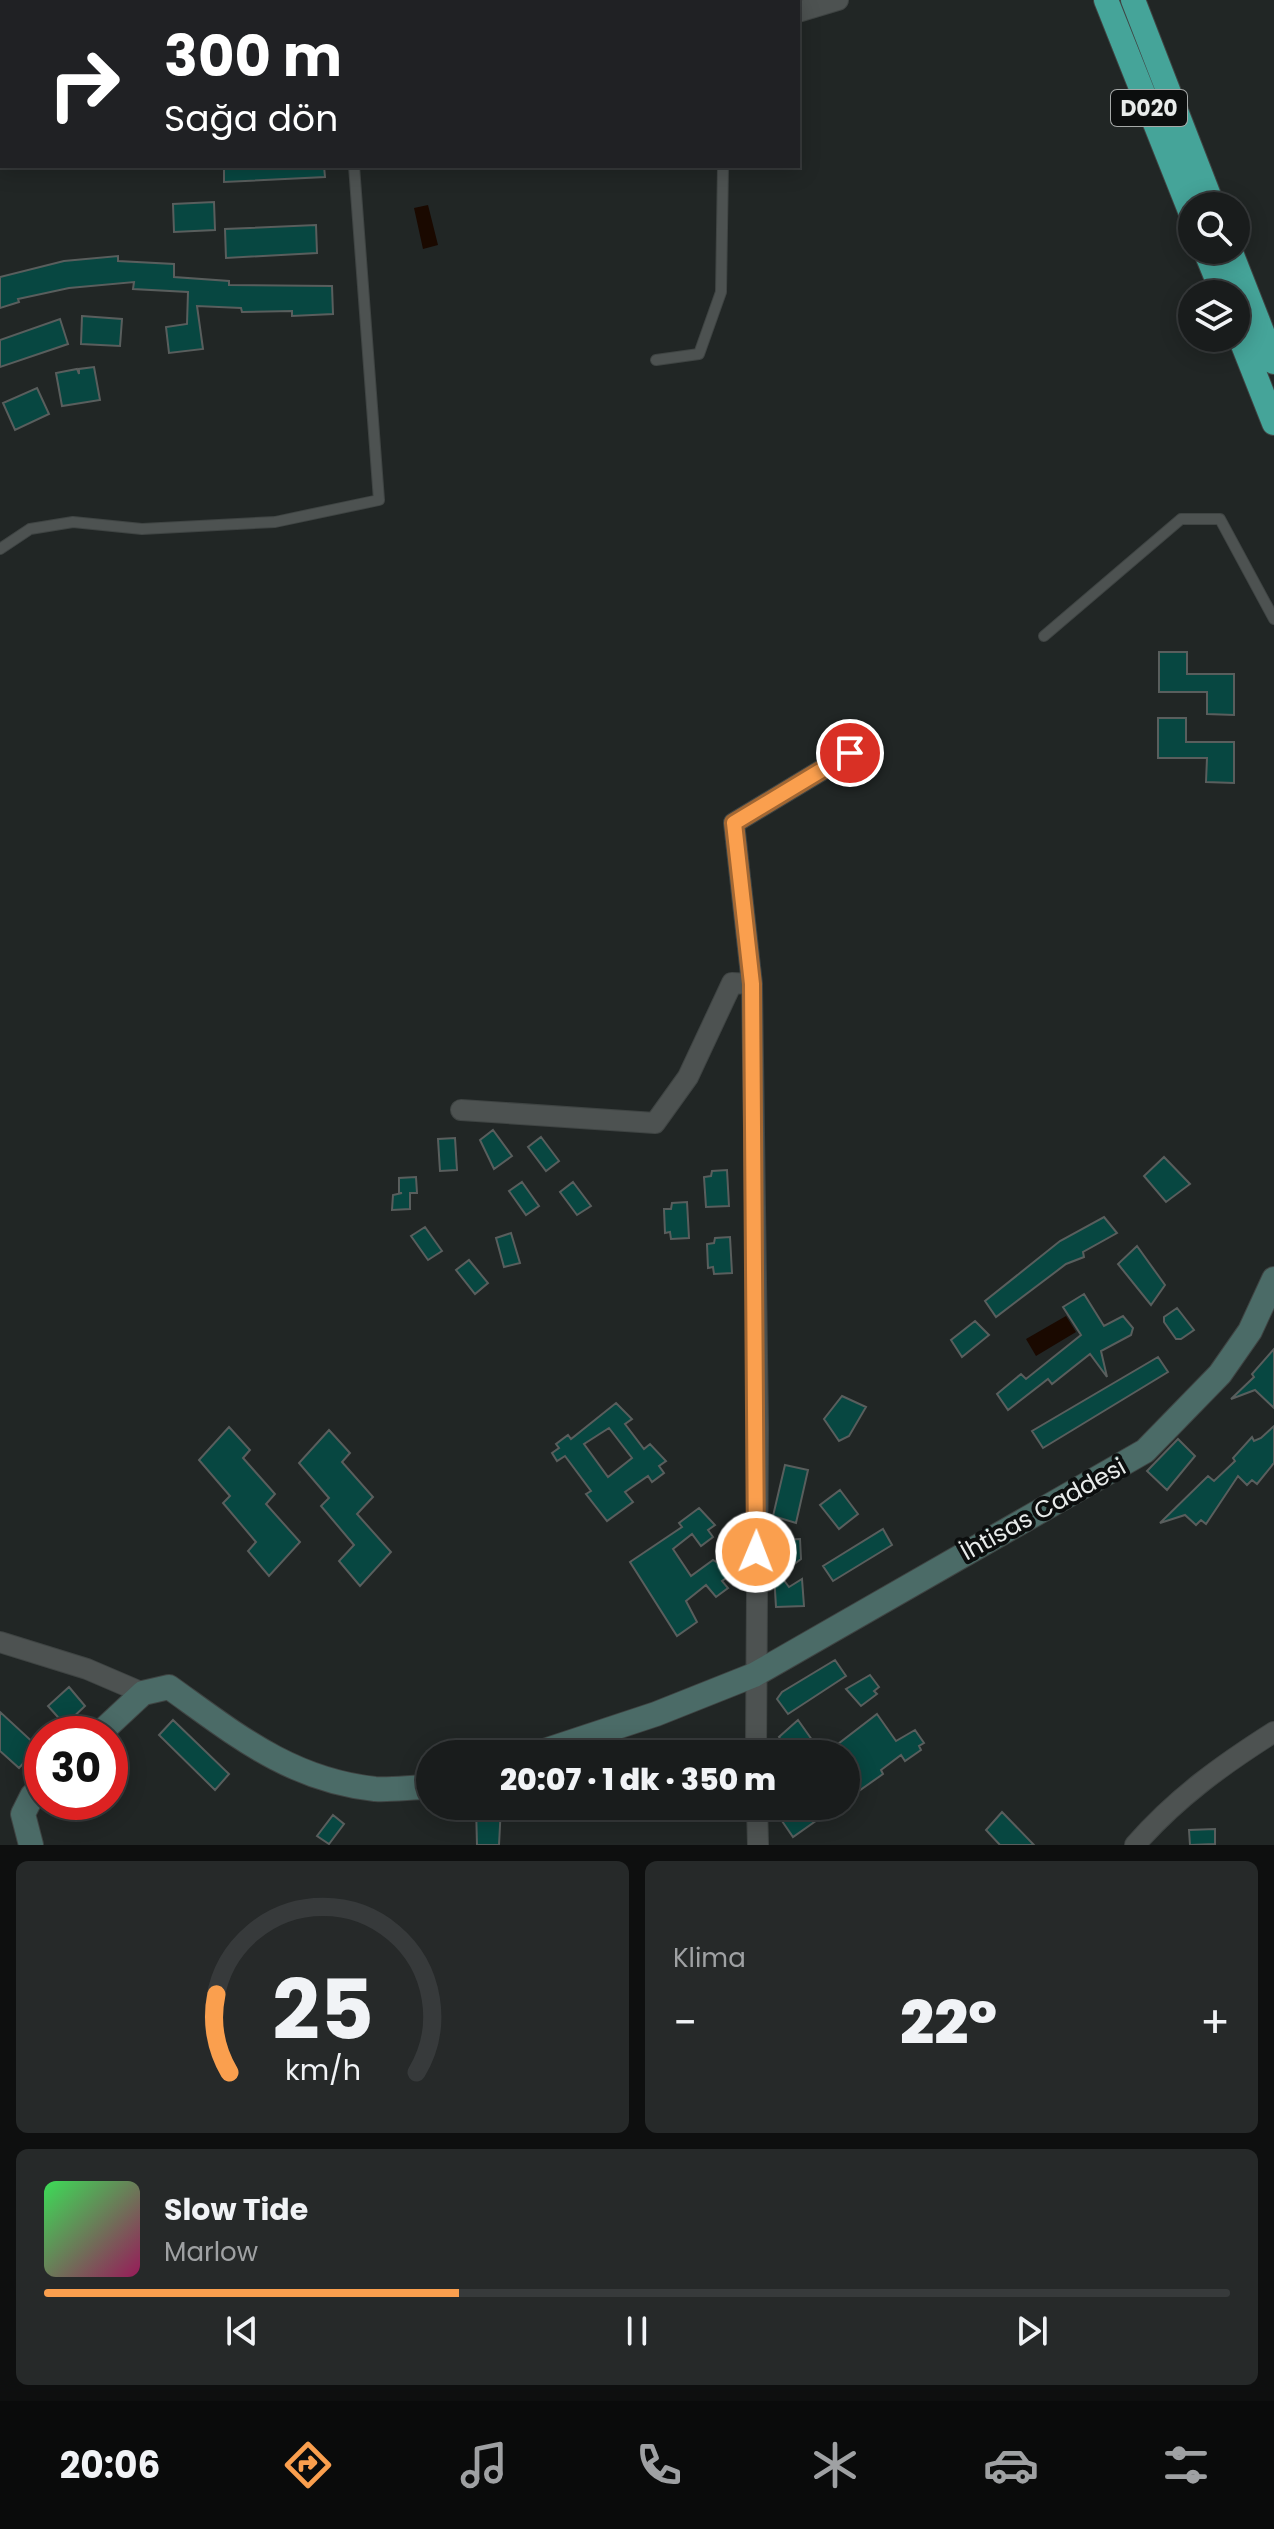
<!DOCTYPE html>
<html lang="tr">
<meta charset="utf-8">
<style>
body{margin:0;font-family:Poppins,sans-serif;background:#262929;color:#f1f3f6;height:100vh;display:flex;flex-direction:column;font-size:30px;white-space:nowrap}
*{box-sizing:border-box;margin:0}
p{font-size:26px;color:#9fa1a3}
.icon{flex:none;width:44px;height:44px;fill:none;stroke:currentColor;stroke-width:2;stroke-linecap:round;stroke-linejoin:round}
.map{position:relative;height:1845px;overflow:hidden}
.details{display:flex;flex-direction:column;gap:16px;padding:16px;background:#0e0f0f;flex:1}
.details>*{flex:none}
.guide{position:absolute;left:0px;top:0px;width:800px;height:168px;box-shadow:0 4px 20px #0003,0 0 0 2px #373a3b;background:#202124;color:#fff;overflow:hidden}
.tools{position:absolute;left:1178px;top:192px;display:grid;gap:16px}
.tools a{display:grid;place-items:center;width:72px;height:72px;border-radius:50%;background:#191c1c;box-shadow:0 4px 20px #0003,0 0 0 2px #373a3b;font-size:40px}
.speed{position:absolute;left:24px;top:1716px;display:flex;gap:16px;font-size:40px;font-weight:700;text-align:center}
.speed>*{display:grid;place-content:center;width:104px;height:104px;border-radius:50%;background:#191c1c;box-shadow:0 4px 20px #0003,0 0 0 2px #373a3b;line-height:1}
.speed .limit{border:12px solid #d22;background:#fff;color:#111}
.pin{position:absolute;display:grid;place-items:center;width:68px;height:68px;color:#fff;margin:-34px;border:4px solid #fff;border-radius:50%;box-shadow:0 2px 8px #0007}
.me{position:absolute;width:88px;margin:-44px;rotate:1deg;stroke-linejoin:round;filter:drop-shadow(0 0 6px #0008)}
.turn{display:flex;align-items:center;gap:28px;height:168px;padding:0 32px;font-size:36px}
.turn .icon{width:104px;height:104px;stroke-width:2.5}
.turn b{display:block;font-size:56px;line-height:68px}
.big{font-size:60px;font-weight:800;line-height:1.1}
.details .card{flex:1;display:flex;flex-direction:column;justify-content:center;gap:12px;min-width:0;padding:0 28px;border-radius:12px;background:#262929}
.details .dial{align-items:center;gap:0}
.dial svg{height:208px;overflow:visible;fill:none;stroke:#373a3b;stroke-width:7;stroke-linecap:round;text-anchor:middle}
.dial text{fill:#f1f3f6;stroke:none}
.song{display:flex;align-items:center;gap:24px}
.cover{width:96px;height:96px;border-radius:12px;background:linear-gradient(135deg,hsl(130 70% 55%),hsl(330 70% 35%))}
.played{height:8px;border-radius:4px;background:linear-gradient(90deg,#fa9f4e 35%,#373a3b 35%)}
.keys{display:flex;justify-content:space-around;direction:ltr}
.heat{display:flex;justify-content:space-between;align-items:center;font-size:44px;direction:ltr}
.details .tiles{flex:1;display:grid;gap:16px;grid-template-columns:1fr 1fr}
.card:last-child{grid-column:span 2}
.trip{position:absolute;left:416px;top:1740px;width:444px;height:80px;border-radius:40px;background:#191c1c;box-shadow:0 4px 20px #0003,0 0 0 2px #373a3b;font-weight:800;line-height:80px;text-align:center}
.tab-bar{display:flex;height:128px;justify-content:space-around;align-items:center;background:#0a0b0b;color:#9fa1a3}
.tab-bar .icon{width:56px;height:56px}
.tab-bar .current{color:#fa9f4e}
.tab-bar b{font-size:36px;color:#f1f3f6}
.map>svg:first-child{display:block}
</style>
<div class="map">
<svg width="1274" height="1845" viewBox="0 0 1274 1845">
<rect width="100%" height="100%" fill="#212625"/>
<path fill="#1a0900" d="M428 205 438 245 423 249 414 208Z
M1066 1316 1076 1332 1036 1356 1026 1339Z"/>
<path fill="#074741" stroke="#595e5d" stroke-width="2" fill-rule="evenodd" d="M224 166H324L325 177 224 182Z
M214 202 215 230 174 232 173 204Z
M316 225 317 253 226 258 225 229Z
M118 256V261L174 264V277L229 281V285L332 286 333 314 292 316V311L242 312 241 308 197 306 203 349 169 353 166 327 187 324 188 292 133 289 134 282 69 288 18 299 19 302 0 308V277L64 261Z
M82 316 122 319 120 346 81 344Z
M60 319 68 344 0 367V340Z
M94 367 100 400 62 406 56 373 77 369 79 374V369Z
M37 388 49 414 15 430 3 403Z
M1159 652H1187V674H1234V715L1207 714V692H1159Z
M1158 718H1186V742H1234V783L1206 782 1207 758H1158Z
M493 1130 512 1156 494 1169 480 1140Z
M541 1137 559 1161 546 1171 528 1147Z
M455 1138 457 1170 440 1171 438 1139Z
M1164 1157 1190 1184 1166 1202 1144 1176Z
M727 1170 729 1206 706 1207 704 1177 711 1176 712 1171Z
M416 1177 417 1193H410V1209L392 1210 393 1195 402 1193H399V1178Z
M522 1182 539 1206 526 1215 509 1191Z
M573 1182 591 1206 577 1215 560 1192Z
M687 1202 689 1238 671 1239 670 1232 665 1233 664 1209H671L672 1203Z
M1104 1217 1117 1233 1083 1252 1084 1257 1066 1264 996 1317 985 1301 1060 1241Z
M425 1227 442 1251 428 1260 411 1236Z
M511 1233 520 1263 504 1267 496 1238Z
M730 1237 732 1273 714 1274 713 1267 708 1268 707 1244 714 1243 715 1238Z
M1137 1246 1165 1285 1151 1305 1118 1264Z
M469 1260 488 1283 475 1294 456 1270Z
M1084 1294 1104 1326 1123 1316 1133 1328 1131 1335 1101 1351 1107 1377 1090 1354 1052 1384 1048 1379 1008 1410 997 1394 1021 1374 1026 1379 1081 1335 1063 1307Z
M1177 1308 1194 1330 1181 1339H1176L1164 1322V1317Z
M975 1321 989 1335 962 1357 951 1340Z
M1274 1349V1408L1255 1390 1231 1399 1254 1377 1252 1374Z
M1158 1357 1168 1372 1043 1448 1032 1431Z
M842 1396 866 1407 849 1436 839 1441 824 1419Z
M616 1403 632 1419 625 1424 644 1449 650 1444 666 1461 659 1466 664 1473 652 1482 648 1476 625 1492 633 1502 607 1521 586 1494 591 1491 565 1456 557 1461 552 1453 559 1448 556 1444 568 1435 571 1439ZM609 1428 632 1458 608 1477 584 1444Z
M1274 1426V1463L1257 1484 1252 1480 1247 1485 1238 1476 1206 1524 1201 1520 1196 1525 1185 1515 1160 1523 1208 1476 1214 1481 1235 1461 1233 1458 1252 1437 1254 1441 1261 1438Z
M229 1427 250 1450 243 1458 275 1494 266 1504 300 1542 269 1576 248 1551 256 1542 223 1503 230 1496 199 1460Z
M329 1430 350 1453 342 1462 373 1497 357 1514 391 1552 360 1586 339 1561 354 1545 321 1506 329 1498 299 1463Z
M1178 1439 1195 1456 1167 1490 1147 1471Z
M785 1465 808 1470 796 1523 773 1516Z
M840 1490 858 1514 839 1529 820 1505Z
M699 1508 715 1525 708 1530 713 1537 701 1546 692 1534 673 1549 691 1576 713 1560 721 1565 729 1576 722 1581 728 1588 716 1597 706 1585 686 1601 697 1622 677 1636 630 1562 682 1527 679 1523Z
M883 1529 892 1545 833 1581 823 1566Z
M800 1539 801 1559 780 1575 789 1587 802 1579 804 1606 776 1607 772 1540Z
M835 1660 846 1676 788 1714 777 1699 782 1692Z
M870 1675 879 1687 874 1691 877 1694 861 1706 846 1689Z
M69 1687 85 1706 65 1725 48 1706Z
M0 1712 38 1747 19 1768 0 1751Z
M877 1714 896 1741 915 1730 924 1743 919 1746 921 1750 905 1761 901 1755 881 1770 883 1774 846 1800V1754H825Z
M173 1720 229 1774 215 1790 159 1735Z
M798 1720 822 1754H791L779 1737Z
M476 1806H501L499 1845H477Z
M799 1806H837L793 1837 782 1821Z
M1002 1812 1034 1845H1000L986 1830Z
M333 1815 344 1824 329 1844 317 1836Z
M1215 1829V1844L1190 1845 1189 1830Z"/>
<g fill="none" stroke-linecap="round" stroke-linejoin="round">
<g stroke="#3f4443" stroke-width="12">
<path id="lane" d="M656 360 699 354 721 292 723 166
M0 549 30 529 73 522 142 529 275 522 379 500 354 166
M1044 636 1181 519H1220L1274 619"/>
</g>
<g stroke="#3f4443" stroke-width="22">
<path id="street" d="M26 0 27 2
M798 12 838 0
M461 1110 655 1123 688 1077 732 983 752 984
M0 1642 87 1669 143 1693
M756 1754 758 1429 752 984 734 823 850 753
M757 1806 758 1845
M1135 1845C1176 1798 1222 1765 1274 1732"/>
</g>
<g stroke="#3f4443" stroke-width="26">
<path id="secondary" d="M99 1734 143 1693 169 1687C235 1734 290 1780 375 1789 393 1790 412 1787 430 1787
M535 1754 656 1714 754 1675 1145 1451 1220 1374 1250 1331 1274 1279
M31 1845 23 1814 32 1796 42 1786"/>
</g>
<g stroke="#3f4443" stroke-width="26">
<path id="highway" d="M1106 0 1192 216
M1133 0 1213 206
M1205 250 1223 294
M1230 250 1274 362
M1236 327 1274 423"/>
</g>
<use href="#lane" stroke="#4d5251" stroke-width="10"/>
<use href="#street" stroke="#4d5251" stroke-width="20"/>
<use href="#secondary" stroke="#4b6b67" stroke-width="24"/>
<use href="#highway" stroke="#45a499" stroke-width="24"/>
</g>
<g fill="none" stroke-linecap="round" stroke-linejoin="round">
<g stroke="#a26733" stroke-width="20">
<path id="route" d="M756 1552 752 984 734 823 850 753"/>
</g>
<use href="#route" stroke="#fa9f4e" stroke-width="14"/>
</g>
<g text-anchor="middle" dominant-baseline="central" stroke-width="8" stroke-linejoin="round" paint-order="stroke">
<rect fill="#0c0e0e" stroke="#a6a9a8" stroke-width="2" x="1111" y="90" width="76" height="36" rx="6"/>
<g font-size="22" font-weight="bold" fill="#e8ebea">
<text x="1149" y="108">D020</text>
</g>
<g font-size="24" fill="#e8ebea" stroke="#0c0e0e">
<text transform="translate(1043 1509) rotate(-29)">İhtisas Caddesi</text>
</g>
</g>
</svg>
<div class="tools">
<a><svg class="icon" aria-label="search" viewBox="0 0 24 24"><circle cx="10" cy="10" r="6"/><path d="M15 15l6 6"/></svg></a>
<a><svg class="icon" aria-label="layers" viewBox="0 0 24 24"><path d="M12 4l9 5-9 5-9-5zM3 14l9 5 9-5"/></svg></a>
</div>
<div class="speed"><div class="limit">30</div></div>
<div class="pin" style="left:850px;top:753px;background:#d93025"><svg class="icon" aria-label="arrive" viewBox="0 0 24 24"><path d="M6 21V4h12l-3 4 3 4H6"/></svg></div>
<svg class="me" style="left:756px;top:1552px" viewBox="-20 -20 40 40"><circle r="17" fill="#fa9f4e" stroke="#fff" stroke-width="3"/><path d="M0-11L8 9 0 5-8 9z" fill="#fff"/></svg>
<div class="trip">20:07 · 1 dk · 350 m</div>
<div class="guide">
<div class="turn"><svg class="icon" aria-label="right" viewBox="0 0 24 24"><path d="M7 20v-9h11M14 6l5 5-5 5"/></svg><div><b>300 m</b>Sağa dön</div></div>
</div>
</div>
<section class="details">
<div class="tiles">
<div class="card dial"><svg viewBox="0 0 100 80">
<path d="M14 69A42 42 0 1 1 86 69"/>
<path d="M14 69A42 42 0 0 1 9 39" stroke="#fa9f4e"/>
<text x="50" y="56" font-size="32" font-weight="700">25</text>
<text x="50" y="72" font-size="11">km/h</text>
</svg></div>
<div class="card"><p>Klima</p>
<div class="heat"><a>−</a><b class="big">22°</b><a>+</a></div>
</div>
<div class="card">
<div class="song"><i class="cover"></i><div><b>Slow Tide</b><p>Marlow</p></div></div>
<div class="played"></div>
<div class="keys"><svg class="icon" aria-label="previous" viewBox="0 0 24 24"><path d="M18 5L8 12l10 7zM5 5v14"/></svg><svg class="icon" aria-label="pause" viewBox="0 0 24 24"><path d="M8 5v14M16 5v14"/></svg><svg class="icon" aria-label="next" viewBox="0 0 24 24"><path d="M6 5l10 7-10 7zM19 5v14"/></svg></div>
</div>
</div>
</section>
<nav class="tab-bar">
<b>20:06</b>
<svg class="icon current" aria-label="directions" viewBox="0 0 24 24"><path d="M12 3l9 9-9 9-9-9zM9 14v-3h6M13 9l2 2-2 2"/></svg>
<svg class="icon" aria-label="music" viewBox="0 0 24 24"><path d="M9 18V5l10-2v13"/><circle cx="6" cy="18" r="3"/><circle cx="16" cy="16" r="3"/></svg>
<svg class="icon" aria-label="phone" viewBox="0 0 24 24"><path d="M5 4h4l2 5-3 2q2 4 5 5l2-3 5 2v4C11 20 4 13 5 4z"/></svg>
<svg class="icon" aria-label="climate" viewBox="0 0 24 24"><path d="M12 3v18M4 7l16 10M4 17L20 7"/></svg>
<svg class="icon" aria-label="car" viewBox="0 0 24 24"><path d="M5 17H2v-5l4-1 3-4h7l3 4 3 1v5h-3M9 17h6M6 11h13"/><circle cx="7" cy="17" r="2"/><circle cx="17" cy="17" r="2"/></svg>
<svg class="icon" aria-label="filters" viewBox="0 0 24 24"><path d="M4 7h16M4 17h16"/><circle cx="9" cy="7" r="2"/><circle cx="15" cy="17" r="2"/></svg>
</nav>
